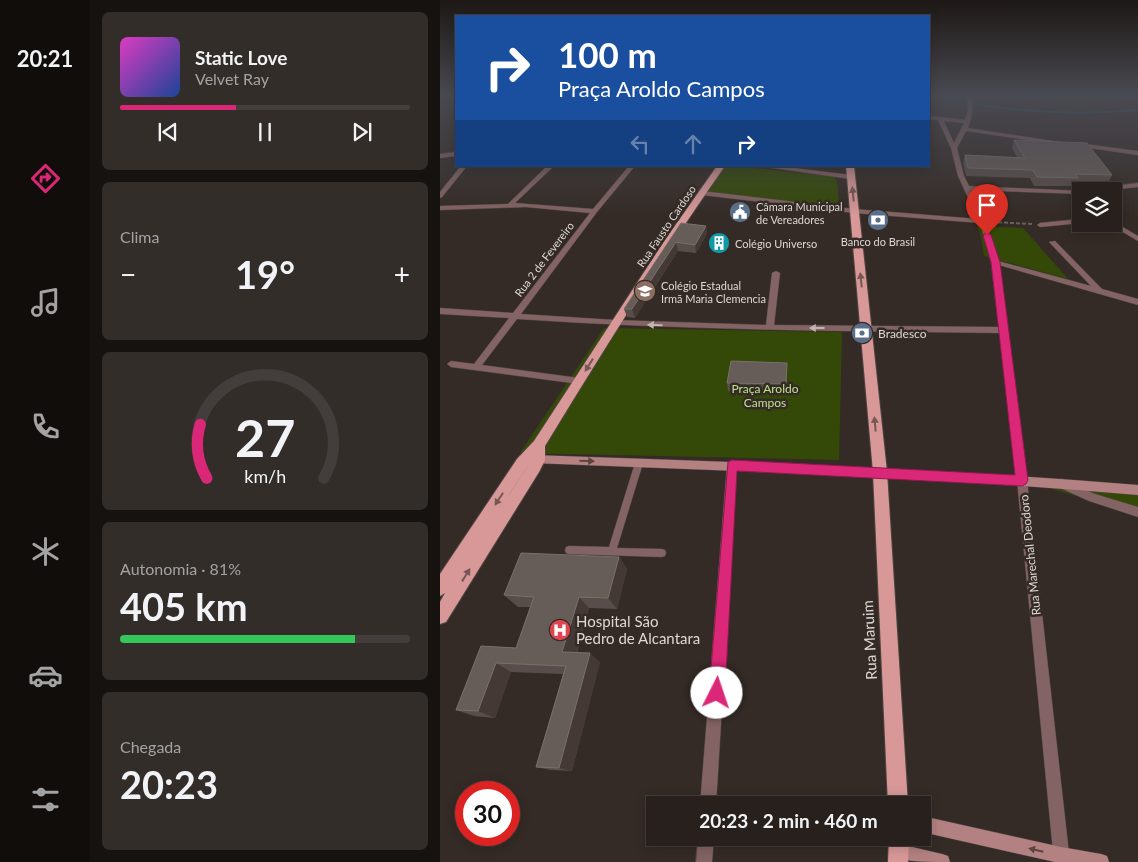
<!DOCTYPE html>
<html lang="pt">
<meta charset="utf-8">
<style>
body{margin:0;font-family:Lato,sans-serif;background:#332d29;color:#f1f3f6;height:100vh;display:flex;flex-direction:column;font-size:19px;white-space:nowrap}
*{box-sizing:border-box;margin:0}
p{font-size:16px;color:#a4a3a3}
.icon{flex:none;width:28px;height:28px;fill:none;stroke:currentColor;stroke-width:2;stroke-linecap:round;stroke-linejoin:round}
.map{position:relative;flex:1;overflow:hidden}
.sheet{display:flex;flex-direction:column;gap:12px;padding:12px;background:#15120f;width:350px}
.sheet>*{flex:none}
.hud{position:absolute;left:15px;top:15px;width:475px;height:152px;border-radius:0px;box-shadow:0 2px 12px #0003,0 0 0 1px #433e3b;background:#1a4fa0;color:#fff;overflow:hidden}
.controls{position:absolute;left:632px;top:182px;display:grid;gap:10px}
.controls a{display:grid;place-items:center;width:50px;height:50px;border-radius:0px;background:#27201c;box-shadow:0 2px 12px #0003,0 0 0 1px #433e3b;font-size:25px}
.speed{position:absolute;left:15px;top:781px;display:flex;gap:10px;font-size:25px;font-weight:700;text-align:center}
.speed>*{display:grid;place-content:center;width:65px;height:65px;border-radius:50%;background:#27201c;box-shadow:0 2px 12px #0003,0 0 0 1px #433e3b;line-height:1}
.speed .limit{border:8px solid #d22;background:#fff;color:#111}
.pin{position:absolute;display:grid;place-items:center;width:42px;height:42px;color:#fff;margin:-51px -21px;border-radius:50% 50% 50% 0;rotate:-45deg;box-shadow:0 0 5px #0007}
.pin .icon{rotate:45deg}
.me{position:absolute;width:55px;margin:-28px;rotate:4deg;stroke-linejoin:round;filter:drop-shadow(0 0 4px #0008)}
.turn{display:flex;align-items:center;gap:18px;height:105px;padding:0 20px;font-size:22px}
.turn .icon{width:65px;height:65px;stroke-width:2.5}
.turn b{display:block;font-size:35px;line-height:42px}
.lanes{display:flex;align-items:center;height:48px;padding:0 20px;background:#0003;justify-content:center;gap:25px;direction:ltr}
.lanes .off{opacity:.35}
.big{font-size:38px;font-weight:700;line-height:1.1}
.sheet .tile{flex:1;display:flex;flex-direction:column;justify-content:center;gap:8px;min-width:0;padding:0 18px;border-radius:8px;background:#332d29}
.sheet .dial{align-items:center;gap:0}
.dial svg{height:130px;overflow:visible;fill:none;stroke:#433e3b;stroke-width:7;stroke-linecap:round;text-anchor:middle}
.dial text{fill:#f1f3f6;stroke:none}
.song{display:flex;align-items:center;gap:15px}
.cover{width:60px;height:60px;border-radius:8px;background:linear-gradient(135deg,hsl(310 70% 55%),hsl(220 70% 35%))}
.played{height:5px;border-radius:2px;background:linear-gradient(90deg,#db2777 40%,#433e3b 40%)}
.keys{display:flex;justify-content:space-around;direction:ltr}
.heat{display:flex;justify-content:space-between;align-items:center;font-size:28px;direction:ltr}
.charge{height:8px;border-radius:4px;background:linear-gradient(90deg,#34c759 81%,#433e3b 0)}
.trip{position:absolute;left:206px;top:796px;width:285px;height:50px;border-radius:0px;background:#27201c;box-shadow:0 2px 12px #0003,0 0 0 1px #433e3b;font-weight:700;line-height:50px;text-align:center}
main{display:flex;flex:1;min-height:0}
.tabs{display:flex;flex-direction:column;width:90px;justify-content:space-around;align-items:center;background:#100d0b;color:#a4a3a3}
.tabs .icon{width:35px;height:35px}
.tabs .current{color:#db2777}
.tabs b{font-size:22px;color:#f1f3f6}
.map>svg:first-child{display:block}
</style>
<main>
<nav class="tabs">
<b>20:21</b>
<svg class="icon current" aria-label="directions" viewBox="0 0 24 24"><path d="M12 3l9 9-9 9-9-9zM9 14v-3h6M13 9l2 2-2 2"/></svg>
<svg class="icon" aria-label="music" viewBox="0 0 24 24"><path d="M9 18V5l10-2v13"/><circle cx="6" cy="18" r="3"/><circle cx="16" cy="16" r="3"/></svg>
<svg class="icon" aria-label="phone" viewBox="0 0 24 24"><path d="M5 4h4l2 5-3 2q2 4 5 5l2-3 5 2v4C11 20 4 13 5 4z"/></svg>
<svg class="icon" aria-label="climate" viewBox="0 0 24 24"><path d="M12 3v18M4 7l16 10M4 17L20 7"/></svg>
<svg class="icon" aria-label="car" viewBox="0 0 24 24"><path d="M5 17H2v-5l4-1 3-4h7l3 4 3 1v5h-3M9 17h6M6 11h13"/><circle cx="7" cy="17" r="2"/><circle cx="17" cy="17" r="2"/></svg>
<svg class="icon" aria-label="filters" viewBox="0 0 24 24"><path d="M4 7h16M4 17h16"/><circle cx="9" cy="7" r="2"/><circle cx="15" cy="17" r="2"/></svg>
</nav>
<section class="sheet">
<div class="tile">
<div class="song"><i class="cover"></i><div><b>Static Love</b><p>Velvet Ray</p></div></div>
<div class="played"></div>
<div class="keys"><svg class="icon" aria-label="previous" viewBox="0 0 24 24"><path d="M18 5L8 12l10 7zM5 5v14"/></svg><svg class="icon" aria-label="pause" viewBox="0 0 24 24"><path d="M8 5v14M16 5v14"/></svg><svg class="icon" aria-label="next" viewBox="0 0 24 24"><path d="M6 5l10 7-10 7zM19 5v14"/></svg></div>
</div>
<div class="tile"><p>Clima</p>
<div class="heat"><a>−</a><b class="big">19°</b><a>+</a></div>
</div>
<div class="tile dial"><svg viewBox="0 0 100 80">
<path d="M14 69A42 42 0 1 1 86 69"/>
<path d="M14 69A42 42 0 0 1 10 36" stroke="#db2777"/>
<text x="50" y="56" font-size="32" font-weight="700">27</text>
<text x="50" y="72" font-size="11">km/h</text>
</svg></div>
<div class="tile"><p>Autonomia · 81%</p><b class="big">405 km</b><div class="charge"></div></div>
<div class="tile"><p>Chegada</p><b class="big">20:23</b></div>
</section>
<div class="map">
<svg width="698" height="862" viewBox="0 0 698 862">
<rect width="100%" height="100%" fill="#342b26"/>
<path fill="#344908" d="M276 166H298L394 177 397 181 399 202 393 206H384L263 191 262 189Z
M537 226 583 228 628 279 544 256 541 237Z
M164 328 402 332 399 460 80 453Z
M595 484 698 494V514Z"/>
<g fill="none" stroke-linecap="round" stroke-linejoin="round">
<path stroke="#075c68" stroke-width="2" d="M493 95C561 112 628 116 698 110"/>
<g stroke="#4f4742" stroke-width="1">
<path id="lane" d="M199 460 202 461 203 463 177 548 222 549 225 550 226 553 225 556 222 557 129 554 126 553 125 550 126 547 129 546 169 547 195 463 196 461Z"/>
</g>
<g stroke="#4f4742" stroke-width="1">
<path id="street" d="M527 95H531C534 107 532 117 528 128L626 143 623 145 526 131 517 148 524 176 529 186 644 191H641V194L531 190 546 221 558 261 651 286 609 242 615 241 662 289 698 299V305L559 265 587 480 630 862H614L577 480 560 333C398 331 238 330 77 319L42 365 139 378 142 379 144 381 142 383 139 384 11 367 7 364 11 361 34 364 69 318 0 314V308L73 313 150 213 86 207 0 210V206L68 204 107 166H114L75 203 153 209 189 166H195L157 212 81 314 175 320 326 325 332 273 336 271 340 273 334 325 559 327 551 262 540 223 414 213 262 195 259 193 262 191 414 209 538 219 518 176 511 148 498 120 489 119V116L525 120 528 109ZM504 121 524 123 514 143Z
M637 143 698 151V155L635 146V144Z
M16 152V156L0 158V154Z
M21 166H27L2 197 0 198V192Z
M318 166H338L411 175 414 177 411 179Z
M698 183V187L661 191H644L647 189Z
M641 219V223L600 227 597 225 600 223Z
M674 222 698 236V241L671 225 670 224H674Z
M292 461 296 462 297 465 276 805H260L287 465 288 462Z
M622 479 655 494 698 507V517L649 501 618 487 617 484 618 481Z
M258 838H274L272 862H256Z"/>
</g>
<g stroke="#4f4742" stroke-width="1">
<path id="secondary" d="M92 455C294 462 496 468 698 485V495C496 477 294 471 92 463L88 462 87 459 88 456Z
M482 816 621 847 661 854 667 856 669 862H615L482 832Z
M459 844 502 854 508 856 510 862C492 862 471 862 453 858L451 852 453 846Z"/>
</g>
<g stroke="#4f4742" stroke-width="2">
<path id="primary" d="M277 166H285C221 257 163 351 105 446V460L99 472 6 622 0 624V602L5 593 0 596V574L77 459 94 441 225 240ZM89 464 19 572 87 467Z
M406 166H414L447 472 468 805H448L433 472Z
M449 838H469L468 862H448Z"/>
</g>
<path stroke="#68605c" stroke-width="2" stroke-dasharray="4 2" stroke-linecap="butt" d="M552 222 592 224"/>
<use href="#lane" fill="#836363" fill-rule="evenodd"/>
<use href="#street" fill="#836363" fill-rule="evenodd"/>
<use href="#secondary" fill="#b38181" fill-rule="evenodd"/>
<use href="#primary" fill="#d89898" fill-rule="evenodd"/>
</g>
<path fill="#584d4a" d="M574 140 672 175 668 183H636L634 186H594L590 178 526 176 523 163 525 155 577 157 572 148Z
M241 223 266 226 267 234 256 253 238 251 195 318 187 317 184 309Z
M347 372 346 393 288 391 287 383Z
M179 557 187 569 177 609 149 608 137 653 160 662 132 771 111 770 96 767 123 674 71 672 55 718 34 716 16 710 41 646 76 648 90 607H78L64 595Z"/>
<path fill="#443935" d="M266 226 267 234 256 253 255 245Z
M236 242 238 251 195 318 192 309Z
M179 557 187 569 177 609 168 598Z
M139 597 149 608 134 661 122 652Z
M150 653 160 662 132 771 119 768Z
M56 663 71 672 55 718 38 711Z"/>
<path fill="#665c58" stroke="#79706c" d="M574 140 647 143 672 175 635 174 638 178 597 177 593 170 528 168 525 155 585 158Z
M241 223 266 226 255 245 236 242 192 309H184Z
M291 361 347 363 346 384 287 383Z
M81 553 179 557 168 598 139 597 122 652 150 653 119 768 96 767 126 666 56 663 38 711 16 710 41 646 76 648 94 597 64 595Z"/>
<defs><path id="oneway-solid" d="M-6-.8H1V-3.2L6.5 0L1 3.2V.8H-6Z" transform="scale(1.25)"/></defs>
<g fill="#765754">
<use href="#oneway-solid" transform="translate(413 194) rotate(-96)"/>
<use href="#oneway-solid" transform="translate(421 280) rotate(-96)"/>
<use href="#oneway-solid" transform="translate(149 365) rotate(122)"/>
<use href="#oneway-solid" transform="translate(435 424) rotate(-95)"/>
<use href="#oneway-solid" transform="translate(59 499) rotate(123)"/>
<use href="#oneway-solid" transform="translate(26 575) rotate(-58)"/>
</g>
<g fill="#c3b5b3">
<use href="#oneway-solid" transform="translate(215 325) rotate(-178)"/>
<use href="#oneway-solid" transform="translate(377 328) rotate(-180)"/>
</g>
<g fill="#5a4541">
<use href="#oneway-solid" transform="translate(147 461) rotate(2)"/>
<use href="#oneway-solid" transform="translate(596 850) rotate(-167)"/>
</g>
<linearGradient id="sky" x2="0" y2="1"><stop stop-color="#1d1815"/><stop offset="0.44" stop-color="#4a4a52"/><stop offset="1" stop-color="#4a4a52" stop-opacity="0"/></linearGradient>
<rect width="698" height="216" fill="url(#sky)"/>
<path fill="#db2777" stroke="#8e194d" d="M547 232 551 235 560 262 588 480 586 484 582 486 297 471 285 693 283 699 277 701 271 699 269 693 288 462 292 460 575 475 551 262 543 235Z"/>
<defs>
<g id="civic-disc" transform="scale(1.125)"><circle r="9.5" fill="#5c6f8a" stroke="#342b26"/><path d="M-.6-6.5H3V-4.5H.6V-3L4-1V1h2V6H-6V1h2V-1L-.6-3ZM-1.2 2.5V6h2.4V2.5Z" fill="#fff"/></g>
<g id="bank-disc" transform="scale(1.125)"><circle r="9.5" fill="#5c6f8a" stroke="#342b26"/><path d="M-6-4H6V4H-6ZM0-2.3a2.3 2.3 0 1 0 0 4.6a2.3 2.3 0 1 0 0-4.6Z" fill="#fff"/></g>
<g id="building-disc" transform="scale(1.125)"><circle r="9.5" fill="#0f9aa8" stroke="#342b26"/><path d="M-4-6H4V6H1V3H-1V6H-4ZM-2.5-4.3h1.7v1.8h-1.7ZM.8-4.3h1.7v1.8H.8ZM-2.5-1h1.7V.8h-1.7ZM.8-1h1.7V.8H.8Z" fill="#fff"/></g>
<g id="school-disc" transform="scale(1.125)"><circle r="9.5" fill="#8d6e63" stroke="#342b26"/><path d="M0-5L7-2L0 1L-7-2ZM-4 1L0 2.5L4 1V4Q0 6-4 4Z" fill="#fff"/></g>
<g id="hospital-disc" transform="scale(1.125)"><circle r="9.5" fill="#e0444e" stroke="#342b26"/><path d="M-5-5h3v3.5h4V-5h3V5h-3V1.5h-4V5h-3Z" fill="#fff"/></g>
</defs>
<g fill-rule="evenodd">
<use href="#civic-disc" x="300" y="212"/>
<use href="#bank-disc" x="438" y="220"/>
<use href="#building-disc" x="279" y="243"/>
<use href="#school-disc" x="205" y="291"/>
<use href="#bank-disc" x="422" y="333"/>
<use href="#hospital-disc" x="120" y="630"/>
</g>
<g text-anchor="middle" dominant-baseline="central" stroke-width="5" stroke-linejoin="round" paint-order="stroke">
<g font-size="11" fill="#ded8d5" stroke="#342b26" text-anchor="start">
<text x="316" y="206">Câmara Municipal<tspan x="316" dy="13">de Vereadores</tspan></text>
<text x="438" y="241" text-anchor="middle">Banco do Brasil</text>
<text x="295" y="243">Colégio Universo</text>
<text x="221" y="285">Colégio Estadual<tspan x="221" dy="13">Irmã Maria Clemencia</tspan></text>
</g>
<g font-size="11" fill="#ded8d5" stroke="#342b26">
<text transform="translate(226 226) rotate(-56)">Rua Fausto Cardoso</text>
<text transform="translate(104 259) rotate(-53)">Rua 2 de Fevereiro</text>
</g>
<g font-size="12" fill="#ded8d5" stroke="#342b26" text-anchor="start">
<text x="438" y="333">Bradesco</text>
</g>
<g font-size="12" fill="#bde289" stroke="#342b26">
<text x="325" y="388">Praça Aroldo<tspan x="325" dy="14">Campos</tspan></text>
</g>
<g font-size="12" fill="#ded8d5" stroke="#342b26">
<text transform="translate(590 555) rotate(-96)">Rua Marechal Deodoro</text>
</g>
<g font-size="15" fill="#ded8d5" stroke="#342b26" text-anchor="start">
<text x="136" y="621">Hospital São<tspan x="136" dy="17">Pedro de Alcantara</tspan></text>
</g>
<g font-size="15" fill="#ded8d5" stroke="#342b26">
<text transform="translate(429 640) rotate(-93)">Rua Maruim</text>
</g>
</g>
</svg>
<div class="controls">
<a><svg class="icon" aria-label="layers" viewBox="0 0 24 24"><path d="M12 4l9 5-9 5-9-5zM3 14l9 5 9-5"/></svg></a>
</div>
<div class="speed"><div class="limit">30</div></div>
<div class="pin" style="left:547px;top:235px;background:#d93025"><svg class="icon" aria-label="arrive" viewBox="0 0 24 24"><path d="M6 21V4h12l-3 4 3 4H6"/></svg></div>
<svg class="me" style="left:277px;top:693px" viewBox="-20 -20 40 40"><circle r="19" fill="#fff"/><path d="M0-13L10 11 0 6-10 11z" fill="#db2777"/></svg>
<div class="trip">20:23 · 2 min · 460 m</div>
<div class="hud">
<div class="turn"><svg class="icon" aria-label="right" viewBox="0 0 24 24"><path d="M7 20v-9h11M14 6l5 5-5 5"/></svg><div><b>100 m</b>Praça Aroldo Campos</div></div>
<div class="lanes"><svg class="icon off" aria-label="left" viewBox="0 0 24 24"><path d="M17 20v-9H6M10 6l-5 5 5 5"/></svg><svg class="icon off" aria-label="ahead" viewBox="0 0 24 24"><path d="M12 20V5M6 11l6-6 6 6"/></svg><svg class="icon" aria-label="right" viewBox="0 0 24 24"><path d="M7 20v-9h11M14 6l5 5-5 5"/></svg></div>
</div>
</div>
</main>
